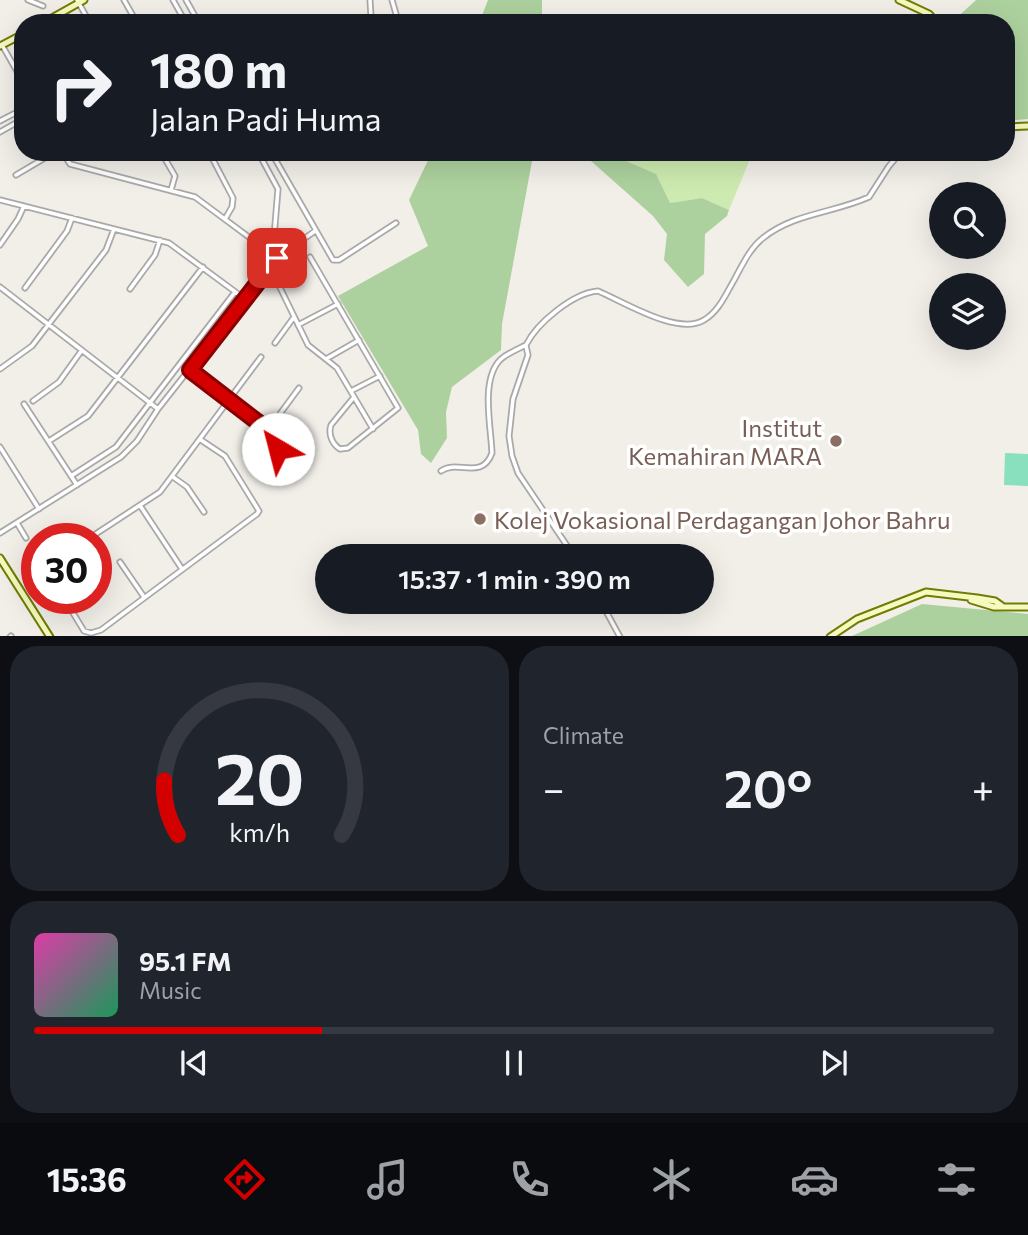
<!DOCTYPE html>
<meta charset="utf-8">
<style>
body{margin:0;font-family:Commissioner,sans-serif;background:#20242c;color:#f1f3f6;height:100vh;display:flex;flex-direction:column;font-size:26px;white-space:nowrap}
*{box-sizing:border-box;margin:0}
p{font-size:23px;color:#9ea1a6}
.icon{flex:none;width:38px;height:38px;fill:none;stroke:currentColor;stroke-width:2;stroke-linecap:round;stroke-linejoin:round}
.map{position:relative;height:636px;overflow:hidden}
.panel{display:flex;flex-direction:column;gap:10px;padding:10px;background:#0d0f14;flex:1}
.panel>*{flex:none}
.hud{position:absolute;left:14px;top:14px;width:1001px;height:147px;border-radius:28px;box-shadow:0 7px 28px #0002;background:#171b24;color:#f1f3f6;overflow:hidden}
.fabs{position:absolute;left:929px;top:182px;display:grid;gap:14px}
.fabs a{display:grid;place-items:center;width:77px;height:77px;border-radius:50%;background:#171b24;box-shadow:0 7px 28px #0002;font-size:35px}
.speed{position:absolute;left:21px;top:523px;display:flex;gap:14px;font-size:35px;font-weight:700;text-align:center}
.speed>*{display:grid;place-content:center;width:91px;height:91px;border-radius:50%;background:#171b24;box-shadow:0 7px 28px #0002;line-height:1}
.speed .limit{border:10px solid #d22;background:#fff;color:#111}
.pin{position:absolute;display:grid;place-items:center;width:60px;height:60px;color:#fff;margin:-30px;border-radius:14px;box-shadow:0 4px 10px #0006}
.me{position:absolute;width:77px;margin:-38px;rotate:323deg;stroke-linejoin:round;filter:drop-shadow(0 0 5px #0008)}
.turn{display:flex;align-items:center;gap:24px;height:147px;padding:0 21px;font-size:32px}
.turn .icon{width:91px;height:91px;stroke-width:2.5}
.turn b{display:block;font-size:49px;line-height:60px}
.big{font-size:52px;font-weight:600;line-height:1.1}
.panel .tile{flex:1;display:flex;flex-direction:column;justify-content:center;gap:10px;min-width:0;padding:0 24px;border-radius:28px;background:#20242c}
.panel .dial{align-items:center;gap:0}
.dial svg{height:182px;overflow:visible;fill:none;stroke:#363941;stroke-width:7;stroke-linecap:round;text-anchor:middle}
.dial text{fill:#f1f3f6;stroke:none}
.song{display:flex;align-items:center;gap:21px}
.cover{width:84px;height:84px;border-radius:10px;background:linear-gradient(135deg,hsl(320 70% 55%),hsl(150 70% 35%))}
.played{height:7px;border-radius:4px;background:linear-gradient(90deg,#d40000 30%,#363941 30%)}
.keys{display:flex;justify-content:space-around;direction:ltr}
.heat{display:flex;justify-content:space-between;align-items:center;font-size:38px;direction:ltr}
.panel .tiles{flex:1;display:grid;gap:10px;grid-template-columns:1fr 1fr}
.tile:last-child{grid-column:span 2}
.trip{position:absolute;left:315px;top:544px;width:399px;height:70px;border-radius:35px;background:#171b24;box-shadow:0 7px 28px #0002;font-weight:600;line-height:70px;text-align:center}
.dock{display:flex;height:112px;justify-content:space-around;align-items:center;background:#090b0e;color:#9ea1a6}
.dock .icon{width:49px;height:49px}
.dock .on{color:#d40000}
.dock b{font-size:32px;color:#f1f3f6}
.map>svg:first-child{display:block}
</style>
<div class="map">
<svg width="1028" height="637" viewBox="0 0 1028 637">
<rect width="100%" height="100%" fill="#f2efe9"/>
<path fill="#cdebb0" d="M605 152H753L729 210 702 198 670 203 655 174Z"/>
<path fill="#add19e" d="M488 0H542V23H479Z
M976 0H1028V119L1006 121V23H951Z
M432 152H560L535 158 532 161 502 324 501 350 452 387 446 412 447 438 431 463 421 454 418 430 338 296 428 246 409 200Z
M600 152H605L656 174 670 203 702 198 729 210 727 216 705 234 704 274 688 287 664 260 667 234 653 216 591 161Z
M922 604 1028 614V636H852Z"/>
<path fill="#88e0be" d="M1005 453 1028 454V486L1004 485Z"/>
<g fill="none" stroke-linecap="round" stroke-linejoin="round">
<g stroke="#a9a9a9" stroke-width="7">
<path id="street" d="M28 0 43 6
M77 0 90 23
M124 0 137 23
M173 0 186 23
M186 0 199 23
M370 0 371 17 398 21
M392 0 398 21
M2 45 23 82
M0 121 23 109
M0 132 23 119
M62 152 70 164 195 197 277 258
M161 152 175 176 171 190
M209 152 233 198 232 207 225 219
M258 152 278 189 273 249 276 256
M271 152 333 260H339L396 223
M16 175 55 152
M0 200 169 243 245 299
M0 245 18 219 24 206
M310 257 398 408 348 448 340 449C332 444 328 434 331 425L354 397
M270 267 308 345 337 368 373 429
M0 287 158 409
M25 288 67 231 72 218
M130 289 155 255 160 240
M298 325 338 304
M275 343 294 317
M526 345C537 323 573 293 598 291 624 302 678 336 704 320 718 312 725 296 733 282 742 266 749 249 763 238 794 213 834 213 869 197L889 166 901 152
M526 346 528 355 513 399 509 436 512 456 518 473 574 556
M326 359 359 340
M0 369 32 346 106 250 114 229
M190 370 268 430 289 469
M351 391 380 376
M33 401 59 382 82 350
M24 404 77 485
M268 430 299 388
M49 441 88 416 203 267
M0 447 39 509
M441 471C457 459 482 481 492 453 491 426 480 379 501 359 508 353 518 349 526 345
M71 476 116 447 235 292
M173 477 187 487 204 512
M141 507 182 569
M17 523 26 538
M0 533 121 457 137 441 158 409 277 258 315 231
M88 539 160 492 261 357
M120 562 144 597
M64 598 84 631 91 633 101 630 257 514 259 511 225 456 201 440
M601 602 620 637
M10 637 11 636"/>
</g>
<g stroke="#707d05" stroke-width="9">
<path id="secondary" d="M899 0 929 14 937 23
M43 23 84 0
M0 46 23 34
M1006 127 1028 126
M0 558 50 637
M971 600 994 607H1028
M830 637 857 619 926 592 977 598 995 601 1002 606"/>
</g>
<use href="#street" stroke="#fff" stroke-width="3.5"/>
<use href="#secondary" stroke="#f7fabf" stroke-width="5"/>
</g>
<g fill="none" stroke-linecap="round" stroke-linejoin="round">
<g stroke="#8a0000" stroke-width="18">
<path id="route" d="M277 258 190 370 268 430 278 449"/>
</g>
<use href="#route" stroke="#d40000" stroke-width="12"/>
</g>
<g fill="#8d6e63" stroke="#fff" stroke-width="2.5">
<circle cx="836" cy="441" r="7"/>
<circle cx="480" cy="519" r="7"/>
</g>
<g text-anchor="middle" dominant-baseline="central" stroke-width="7" stroke-linejoin="round" paint-order="stroke">
<g font-size="24" fill="#785e54" stroke="#fff" text-anchor="end">
<text x="822" y="427">Institut<tspan x="822" dy="28">Kemahiran MARA</tspan></text>
<text x="494" y="519" text-anchor="start">Kolej Vokasional Perdagangan Johor Bahru</text>
</g>
</g>
</svg>
<div class="fabs">
<a><svg class="icon" aria-label="search" viewBox="0 0 24 24"><circle cx="10" cy="10" r="6"/><path d="M15 15l6 6"/></svg></a>
<a><svg class="icon" aria-label="layers" viewBox="0 0 24 24"><path d="M12 4l9 5-9 5-9-5zM3 14l9 5 9-5"/></svg></a>
</div>
<div class="speed"><div class="limit">30</div></div>
<div class="pin" style="left:277px;top:258px;background:#d93025"><svg class="icon" aria-label="arrive" viewBox="0 0 24 24"><path d="M6 21V4h12l-3 4 3 4H6"/></svg></div>
<svg class="me" style="left:278px;top:449px" viewBox="-20 -20 40 40"><circle r="19" fill="#fff"/><path d="M0-13L10 11 0 6-10 11z" fill="#d40000"/></svg>
<div class="trip">15:37 · 1 min · 390 m</div>
<div class="hud">
<div class="turn"><svg class="icon" aria-label="right" viewBox="0 0 24 24"><path d="M7 20v-9h11M14 6l5 5-5 5"/></svg><div><b>180 m</b>Jalan Padi Huma</div></div>
</div>
</div>
<section class="panel">
<div class="tiles">
<div class="tile dial"><svg viewBox="0 0 100 80">
<path d="M14 69A42 42 0 1 1 86 69"/>
<path d="M14 69A42 42 0 0 1 8 45" stroke="#d40000"/>
<text x="50" y="56" font-size="32" font-weight="700">20</text>
<text x="50" y="72" font-size="11">km/h</text>
</svg></div>
<div class="tile"><p>Climate</p>
<div class="heat"><a>−</a><b class="big">20°</b><a>+</a></div>
</div>
<div class="tile">
<div class="song"><i class="cover"></i><div><b>95.1 FM</b><p>Music</p></div></div>
<div class="played"></div>
<div class="keys"><svg class="icon" aria-label="previous" viewBox="0 0 24 24"><path d="M18 5L8 12l10 7zM5 5v14"/></svg><svg class="icon" aria-label="pause" viewBox="0 0 24 24"><path d="M8 5v14M16 5v14"/></svg><svg class="icon" aria-label="next" viewBox="0 0 24 24"><path d="M6 5l10 7-10 7zM19 5v14"/></svg></div>
</div>
</div>
</section>
<nav class="dock">
<b>15:36</b>
<svg class="icon on" aria-label="directions" viewBox="0 0 24 24"><path d="M12 3l9 9-9 9-9-9zM9 14v-3h6M13 9l2 2-2 2"/></svg>
<svg class="icon" aria-label="music" viewBox="0 0 24 24"><path d="M9 18V5l10-2v13"/><circle cx="6" cy="18" r="3"/><circle cx="16" cy="16" r="3"/></svg>
<svg class="icon" aria-label="phone" viewBox="0 0 24 24"><path d="M5 4h4l2 5-3 2q2 4 5 5l2-3 5 2v4C11 20 4 13 5 4z"/></svg>
<svg class="icon" aria-label="climate" viewBox="0 0 24 24"><path d="M12 3v18M4 7l16 10M4 17L20 7"/></svg>
<svg class="icon" aria-label="car" viewBox="0 0 24 24"><path d="M5 17H2v-5l4-1 3-4h7l3 4 3 1v5h-3M9 17h6M6 11h13"/><circle cx="7" cy="17" r="2"/><circle cx="17" cy="17" r="2"/></svg>
<svg class="icon" aria-label="filters" viewBox="0 0 24 24"><path d="M4 7h16M4 17h16"/><circle cx="9" cy="7" r="2"/><circle cx="15" cy="17" r="2"/></svg>
</nav>
